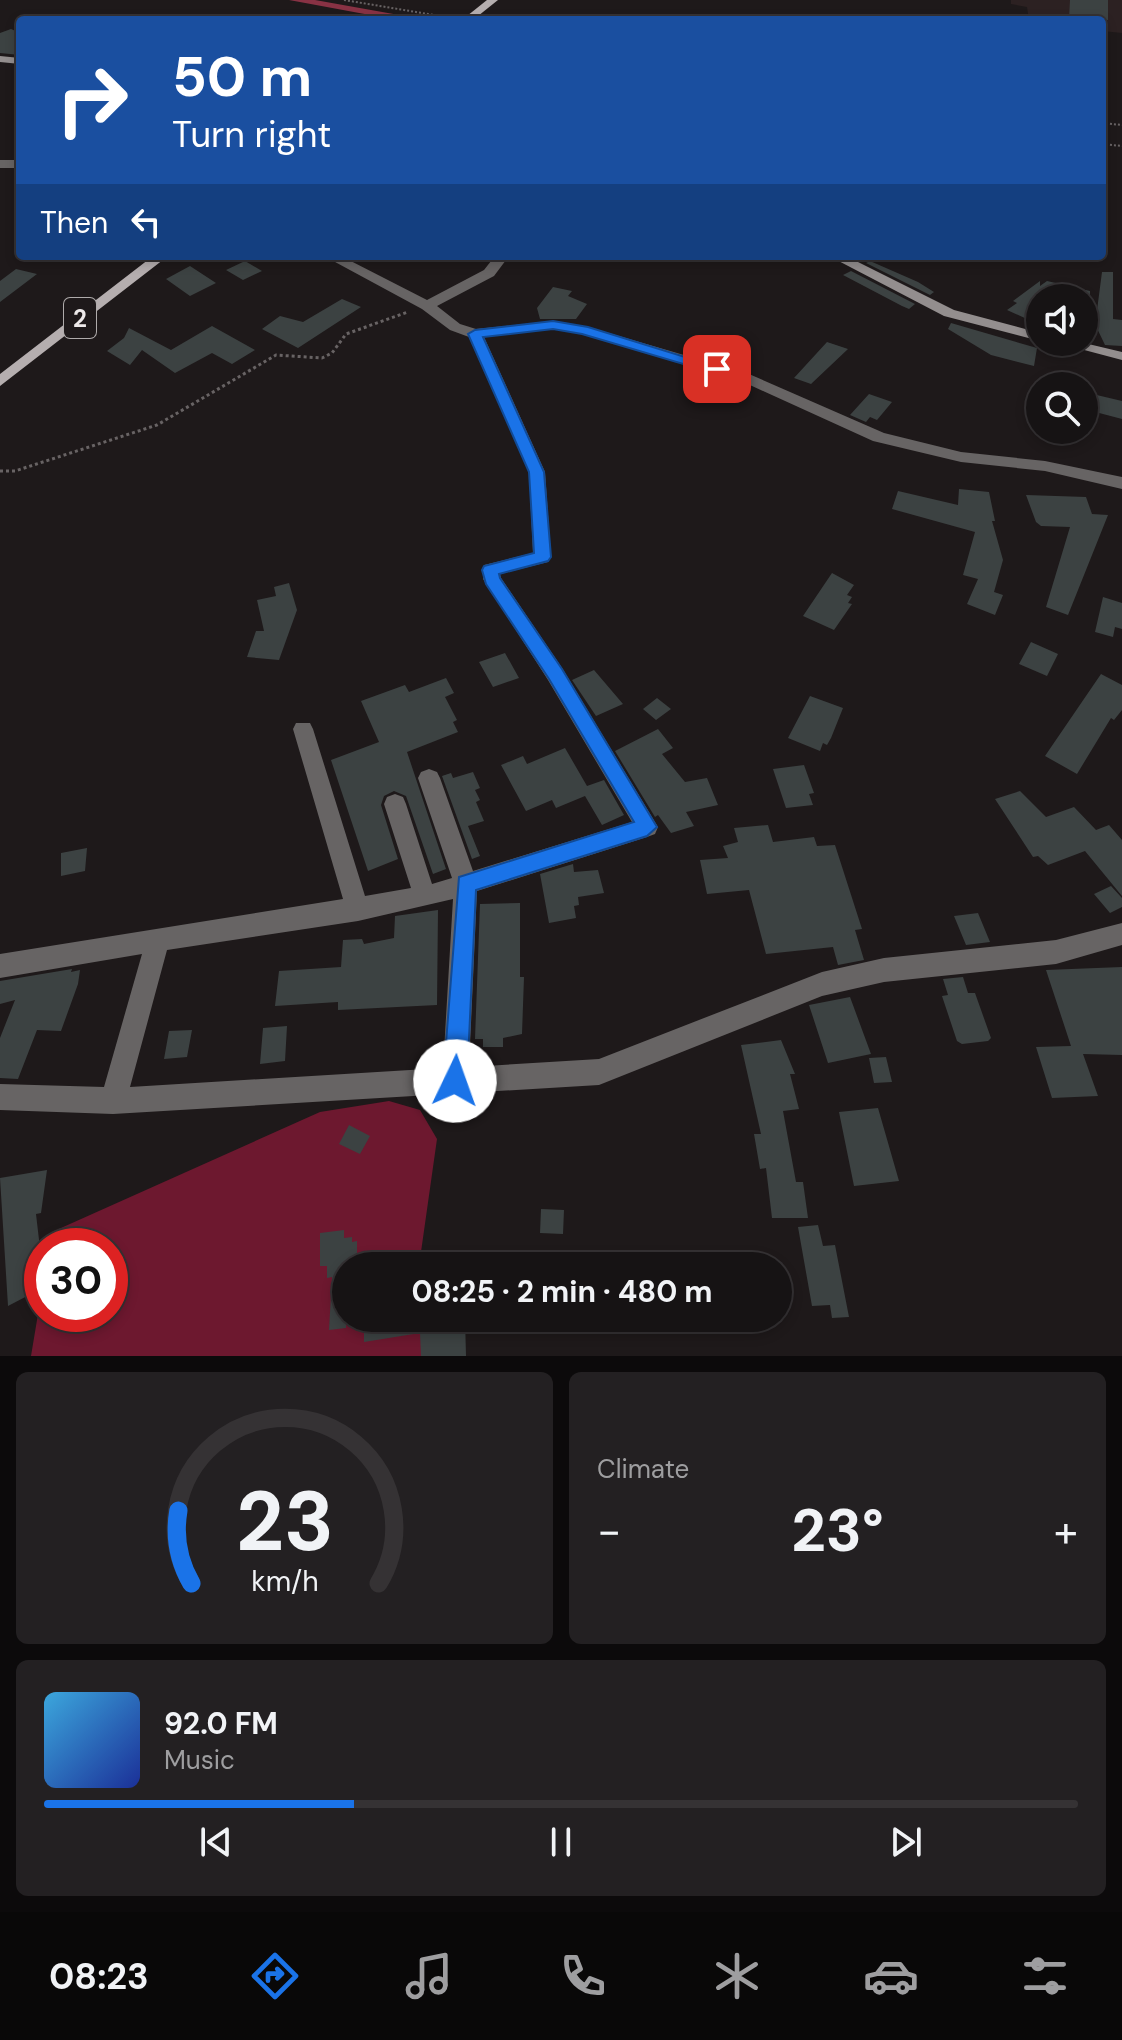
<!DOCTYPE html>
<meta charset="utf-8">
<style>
body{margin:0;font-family:"DM Sans",sans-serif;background:#232022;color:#f1f3f6;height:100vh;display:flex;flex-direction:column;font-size:30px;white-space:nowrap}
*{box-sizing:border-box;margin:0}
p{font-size:26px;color:#9e9ea0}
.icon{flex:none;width:44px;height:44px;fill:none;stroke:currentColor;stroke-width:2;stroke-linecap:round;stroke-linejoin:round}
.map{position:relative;height:1356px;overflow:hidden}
.details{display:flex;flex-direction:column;gap:16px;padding:16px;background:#0c0a0b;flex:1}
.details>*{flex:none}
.guide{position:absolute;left:16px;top:16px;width:1090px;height:244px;border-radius:8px;box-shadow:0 4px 12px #0003,0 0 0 2px #353234;background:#1a4fa0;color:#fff;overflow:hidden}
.controls{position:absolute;left:1026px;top:284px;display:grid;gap:16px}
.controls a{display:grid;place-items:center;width:72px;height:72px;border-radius:50%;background:#161314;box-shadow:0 4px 12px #0003,0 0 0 2px #353234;font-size:40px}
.speed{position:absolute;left:24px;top:1228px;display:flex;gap:16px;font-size:40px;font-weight:700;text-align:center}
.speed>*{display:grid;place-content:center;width:104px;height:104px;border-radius:50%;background:#161314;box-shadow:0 4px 12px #0003,0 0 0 2px #353234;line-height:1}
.speed .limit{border:12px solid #d22;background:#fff;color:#111}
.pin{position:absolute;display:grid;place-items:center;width:68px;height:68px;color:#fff;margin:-34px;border-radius:16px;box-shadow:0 4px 12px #0006}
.me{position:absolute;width:88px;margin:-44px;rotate:3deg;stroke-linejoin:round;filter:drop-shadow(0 0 6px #0008)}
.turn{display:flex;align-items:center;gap:28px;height:168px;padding:0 24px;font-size:36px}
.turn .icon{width:104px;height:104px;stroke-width:2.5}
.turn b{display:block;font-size:56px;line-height:68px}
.then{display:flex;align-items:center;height:76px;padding:0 24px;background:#0003;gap:16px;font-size:30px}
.big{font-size:60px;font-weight:700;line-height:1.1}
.details .widget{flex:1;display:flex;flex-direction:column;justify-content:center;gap:12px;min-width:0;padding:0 28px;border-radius:12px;background:#232022}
.details .dial{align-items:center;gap:0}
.dial svg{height:208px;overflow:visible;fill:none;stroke:#353234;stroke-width:7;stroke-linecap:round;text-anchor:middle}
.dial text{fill:#f1f3f6;stroke:none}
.song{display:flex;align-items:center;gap:24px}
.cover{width:96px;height:96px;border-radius:12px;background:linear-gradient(135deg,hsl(200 70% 55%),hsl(230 70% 35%))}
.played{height:8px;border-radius:4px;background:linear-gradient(90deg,#1a73e8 30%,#353234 30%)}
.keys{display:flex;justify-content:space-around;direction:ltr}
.heat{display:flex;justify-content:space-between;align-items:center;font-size:44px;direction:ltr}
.details .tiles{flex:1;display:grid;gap:16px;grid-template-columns:1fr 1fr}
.widget:last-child{grid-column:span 2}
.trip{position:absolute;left:332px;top:1252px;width:460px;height:80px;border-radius:40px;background:#161314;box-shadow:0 4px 12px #0003,0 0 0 2px #353234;font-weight:700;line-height:80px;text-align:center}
.menu{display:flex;height:128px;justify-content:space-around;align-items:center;background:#090808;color:#9e9ea0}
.menu .icon{width:56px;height:56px}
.menu .selected{color:#1a73e8}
.menu b{font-size:36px;color:#f1f3f6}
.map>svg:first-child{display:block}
</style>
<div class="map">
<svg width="1122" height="1356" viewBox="0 0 1122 1356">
<rect width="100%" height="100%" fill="#1e191a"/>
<path fill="#2c2122" d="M1011 0H1122V33L1102 31V20H1029L1027 7 1011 4Z"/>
<path fill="#6d182f" d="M389 1101 420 1110 437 1139 419 1266H346V1318H421L423 1356H31L42 1290V1314H110V1246H50L52 1232 320 1112Z"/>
<path fill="#883244" d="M289 0H315L427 20H397Z"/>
<path fill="#3c4242" d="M1070 0H1108V20L1069 19Z
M11 29 20 33V55L0 53V33Z
M245 261 262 271 243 280 226 270Z
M870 261 918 282 934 292 930 295 866 263Z
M190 266 216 283 190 296 166 279Z
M16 269 37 274 0 302V281Z
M851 271 915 304 909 309 902 306 843 275Z
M1102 272H1113V319L1122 320V346L1105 345 1092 318H1096Z
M1040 281V286L1047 281 1090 291V298H1040V325L1007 310 1017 303 1013 301Z
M553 287 572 291 568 296 587 304 576 319H540L537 308Z
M342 299 361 307 298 348 262 329 280 316 303 322Z
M951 323 1037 348 1034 366 991 355 948 329Z
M212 326 255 350 232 364 212 353 175 373 142 350 130 365 107 351 124 338 129 328 171 350Z
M827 342 848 349 811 384 794 378Z
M1084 392 1122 401V419L1084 409Z
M869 394 892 402 877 420 870 417 866 422 850 415Z
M959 489 989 492 995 521H992L1003 560 994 592 1003 595 995 615 967 604 978 579 963 575 975 532 892 509 898 491 958 505Z
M1026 495 1086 497 1092 514 1108 515 1068 615 1046 607 1070 527 1041 526 1036 522Z
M832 573 854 585 847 595 852 597 848 603 852 604 834 630 803 616Z
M289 583 297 610 279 660 247 657 256 631H264L257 600 276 596 274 587Z
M1103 597 1122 603V629L1115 627 1113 637 1095 632Z
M1031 642 1058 654 1047 676 1019 664Z
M505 653 519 678 493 687 479 662Z
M594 670 623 704 596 716 572 680Z
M1101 674 1122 685V710L1114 720 1111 718 1077 774 1045 756Z
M446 678 454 693 445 697 457 720 453 722 458 732 407 752 446 869 433 874 406 796 394 791 384 796 381 805 398 859 368 871 331 760 379 742 361 701 405 685 409 692Z
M810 696 843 708 831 738 827 745 823 743 820 751 788 738Z
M657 698 671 709 656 720 643 709Z
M658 729 673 748 662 754 685 782 707 778 718 805 686 812 694 826 671 833 658 815 655 817 615 751Z
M565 748 587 786 604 780 624 815 602 825 585 796 556 808 552 800 526 811 501 765 523 756 527 764Z
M804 765 814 793 809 794 813 805 786 808 773 769Z
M473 772 480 788 475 790 480 800 476 802 484 821 468 826 480 856 472 859 442 776 451 773 453 778Z
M1020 791 1046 817 1074 807 1096 830 1109 825 1122 840V896L1085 851 1048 865 1038 856 1033 857 995 799Z
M768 825 773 842 814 837 817 846 835 845 862 929 855 930 864 960 838 965 833 947 766 954 749 890 707 894 700 860 728 858 723 846 738 842 734 828Z
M87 848 85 871 61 876V853Z
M573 864 574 872 598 870 604 893 578 897 579 905 574 906 576 918 549 923 540 874Z
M1111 886 1122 898V907L1110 913 1094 894Z
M520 903V977H524L522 1034 503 1038V1047H483V1039H475L480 904Z
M438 910 437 1005 338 1010V1002L275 1006 279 971 341 967 343 940 362 939 364 944 394 938 395 916Z
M978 913 990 942 966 945 954 916Z
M1122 967V1055L1083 1054 1098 1096 1052 1098 1036 1047 1071 1046 1046 970Z
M72 969 71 972 80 970 78 984 61 1031 37 1030 18 1079 0 1078V1038L15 1000 0 1004V981Z
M963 977 968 993H975L991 1038 988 1041 962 1044 957 1041 942 996 948 995 943 979Z
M850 997 871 1054 828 1063 809 1005Z
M287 1026 285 1061 260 1064 263 1028Z
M192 1030 187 1057 164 1059 169 1031Z
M781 1040 795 1074H790L799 1109 783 1111 796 1182H803L808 1218H772L766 1168 760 1169 754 1134H761L741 1045Z
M886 1057 892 1082 874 1083 869 1058Z
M878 1108 899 1181 854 1186 839 1112Z
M349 1125 370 1136 360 1154 339 1144Z
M47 1170 41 1213 36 1214 41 1257 27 1263 31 1294 8 1306 0 1178Z
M541 1209 564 1210 563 1234 540 1233Z
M818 1225 823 1246 835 1245 849 1317 832 1318 830 1305 812 1306 798 1227Z
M344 1230V1238L352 1237V1242L357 1241V1266H346V1328L329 1330 332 1277 327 1278V1266H320V1233Z
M364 1318H465L466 1356H421L420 1333 364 1342Z"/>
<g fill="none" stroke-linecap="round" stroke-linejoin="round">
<path stroke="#686364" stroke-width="2" stroke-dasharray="2 2" stroke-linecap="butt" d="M344 0 452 18
M312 20 317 18
M1102 123 1122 125
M1102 144 1122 146"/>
<path stroke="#686364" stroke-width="3" stroke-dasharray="3 3" stroke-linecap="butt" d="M0 471H15L157 425 276 355 322 358 332 353 346 334 408 312"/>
<path fill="#676464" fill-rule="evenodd" d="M0 160H20V168H0Z
M324 256H341L427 300 484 270 495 256H509L494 276 437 306 460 324 476 329 553 321 588 327 749 374 884 433 961 452 1045 461 1122 477V489L1045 471 961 462 873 441 739 380 581 334 553 329 484 337 545 472 551 557 548 562 500 574 501 578 562 668 658 827 655 834 647 837 477 891 469 1067 599 1059 822 972 884 958 1056 940 1122 923V945L1056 964 884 982 822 996 599 1085 113 1114 0 1110V1084L104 1087 142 954 0 978V954L343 899 293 729 296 723H310L313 729 365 896 411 888 384 804 387 797 395 794 403 797 406 804 432 884 452 878 418 778 421 772 429 769 437 772 440 778 473 871 632 822 548 680 483 579 484 565 533 553 529 472 469 337 450 330 422 309ZM453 899 443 1068 130 1087 167 950 358 921Z"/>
<path fill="#938e8e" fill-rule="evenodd" d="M0 56 20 58V64L0 62Z
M829 256H846L954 310 1040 333V341L944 316Z
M1054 342H1080L1122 352V360Z"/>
<path fill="#b5aeaf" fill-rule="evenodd" d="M487 0H498L473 20H462Z
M153 256H168L0 386V374Z"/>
</g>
<path fill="#1a73e8" stroke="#114b97" stroke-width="2" d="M553 321 588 327 724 369 717 374 582 334 553 329 483 337 544 472 551 557 548 561 499 574 500 578 562 669 657 827 647 836 476 890 467 1081 463 1089 455 1093 446 1089 443 1081 459 877 634 822 549 679 486 584 482 570 484 566 534 553 529 472 468 334 475 330Z"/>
<g text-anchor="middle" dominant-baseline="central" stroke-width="8" stroke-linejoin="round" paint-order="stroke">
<rect fill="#1e191a" stroke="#afabab" stroke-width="2" x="64" y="298" width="32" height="40" rx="6"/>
<g font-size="24" font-weight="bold" fill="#ede9e9">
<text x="80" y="318">2</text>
</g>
</g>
</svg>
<div class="controls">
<a><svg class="icon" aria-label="sound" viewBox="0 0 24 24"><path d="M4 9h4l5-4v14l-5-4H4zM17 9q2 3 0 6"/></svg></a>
<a><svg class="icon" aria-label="search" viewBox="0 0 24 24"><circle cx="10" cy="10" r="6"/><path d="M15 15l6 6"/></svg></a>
</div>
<div class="speed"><div class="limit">30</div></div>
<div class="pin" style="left:717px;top:369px;background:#d93025"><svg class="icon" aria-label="arrive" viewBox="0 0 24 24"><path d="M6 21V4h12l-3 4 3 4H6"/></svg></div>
<svg class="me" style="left:455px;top:1081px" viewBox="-20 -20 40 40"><circle r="19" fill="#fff"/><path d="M0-13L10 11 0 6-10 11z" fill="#1a73e8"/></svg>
<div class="trip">08:25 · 2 min · 480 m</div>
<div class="guide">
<div class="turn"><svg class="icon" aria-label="right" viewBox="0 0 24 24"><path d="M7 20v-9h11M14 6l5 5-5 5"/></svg><div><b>50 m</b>Turn right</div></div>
<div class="then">Then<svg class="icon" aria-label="left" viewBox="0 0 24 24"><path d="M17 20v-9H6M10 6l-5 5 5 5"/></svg></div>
</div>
</div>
<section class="details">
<div class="tiles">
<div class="widget dial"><svg viewBox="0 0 100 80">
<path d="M14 69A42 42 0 1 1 86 69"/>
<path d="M14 69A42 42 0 0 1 9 41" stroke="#1a73e8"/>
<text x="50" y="56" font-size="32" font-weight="700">23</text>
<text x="50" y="72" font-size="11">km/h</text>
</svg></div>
<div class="widget"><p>Climate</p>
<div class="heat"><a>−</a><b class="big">23°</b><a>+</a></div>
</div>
<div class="widget">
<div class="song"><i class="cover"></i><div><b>92.0 FM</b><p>Music</p></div></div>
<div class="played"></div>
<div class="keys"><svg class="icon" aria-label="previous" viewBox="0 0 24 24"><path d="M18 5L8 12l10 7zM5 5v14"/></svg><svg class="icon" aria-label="pause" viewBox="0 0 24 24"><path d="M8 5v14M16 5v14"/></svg><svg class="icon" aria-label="next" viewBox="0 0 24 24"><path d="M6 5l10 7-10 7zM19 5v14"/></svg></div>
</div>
</div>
</section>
<nav class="menu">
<b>08:23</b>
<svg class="icon selected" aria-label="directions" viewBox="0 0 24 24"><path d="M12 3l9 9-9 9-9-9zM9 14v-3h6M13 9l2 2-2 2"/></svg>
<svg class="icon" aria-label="music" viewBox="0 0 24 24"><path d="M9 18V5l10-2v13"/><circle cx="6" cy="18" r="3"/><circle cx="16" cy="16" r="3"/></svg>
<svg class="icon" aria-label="phone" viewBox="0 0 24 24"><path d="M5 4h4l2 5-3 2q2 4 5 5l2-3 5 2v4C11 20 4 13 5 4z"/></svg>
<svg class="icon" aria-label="climate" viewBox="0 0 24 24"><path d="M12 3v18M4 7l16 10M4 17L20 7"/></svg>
<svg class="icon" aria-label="car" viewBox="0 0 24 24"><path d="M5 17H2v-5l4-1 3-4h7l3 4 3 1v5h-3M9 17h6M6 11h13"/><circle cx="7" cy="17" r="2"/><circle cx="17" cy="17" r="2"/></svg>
<svg class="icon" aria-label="filters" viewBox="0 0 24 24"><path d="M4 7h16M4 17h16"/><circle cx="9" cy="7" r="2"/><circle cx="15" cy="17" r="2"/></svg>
</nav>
